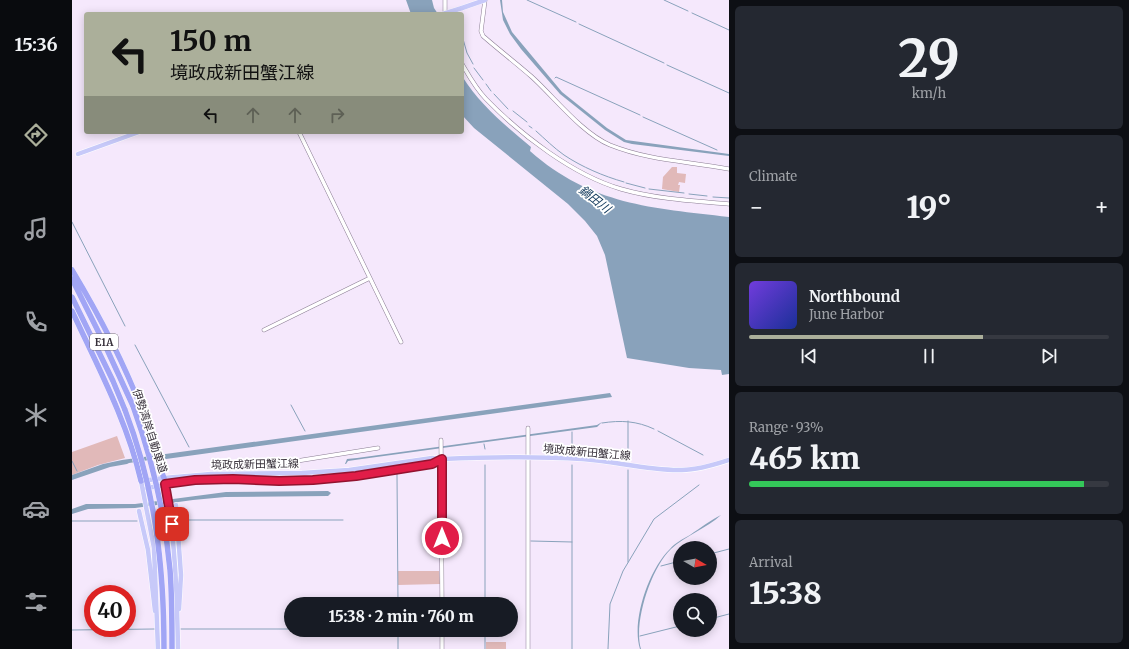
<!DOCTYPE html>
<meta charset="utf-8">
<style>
body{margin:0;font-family:Merriweather,"Noto Sans JP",serif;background:#242831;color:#f1f3f6;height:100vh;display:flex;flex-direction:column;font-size:15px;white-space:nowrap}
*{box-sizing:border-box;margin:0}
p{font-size:13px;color:#9ea1a6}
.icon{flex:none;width:22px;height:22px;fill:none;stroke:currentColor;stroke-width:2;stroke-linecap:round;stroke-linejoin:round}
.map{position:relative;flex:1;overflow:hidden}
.panel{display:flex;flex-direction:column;gap:6px;padding:6px;background:#0d0f14;width:400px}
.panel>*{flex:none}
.banner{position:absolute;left:12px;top:12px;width:380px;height:122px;border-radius:4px;box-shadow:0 2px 10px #0003;background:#abaf9a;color:#111;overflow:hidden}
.needle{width:26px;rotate:99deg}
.tools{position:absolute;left:601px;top:541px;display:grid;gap:8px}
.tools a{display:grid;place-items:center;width:44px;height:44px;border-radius:50%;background:#171b24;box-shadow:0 2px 10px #0003;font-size:20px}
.speed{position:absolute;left:12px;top:585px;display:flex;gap:8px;font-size:20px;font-weight:700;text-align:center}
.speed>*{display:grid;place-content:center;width:52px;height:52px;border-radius:50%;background:#171b24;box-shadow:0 2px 10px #0003;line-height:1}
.speed .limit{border:6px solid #d22;background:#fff;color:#111}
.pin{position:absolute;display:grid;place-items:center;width:34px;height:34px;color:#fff;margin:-17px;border-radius:8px;box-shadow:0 2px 6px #0006}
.me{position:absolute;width:44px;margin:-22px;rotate:0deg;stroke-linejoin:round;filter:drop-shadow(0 0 3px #0008)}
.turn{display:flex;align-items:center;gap:14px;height:84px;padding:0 20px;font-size:18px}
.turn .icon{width:52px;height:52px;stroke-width:2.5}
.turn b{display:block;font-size:28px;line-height:34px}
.lanes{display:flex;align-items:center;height:38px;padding:0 20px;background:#0003;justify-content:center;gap:20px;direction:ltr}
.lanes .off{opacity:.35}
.big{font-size:30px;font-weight:800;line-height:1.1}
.panel .tile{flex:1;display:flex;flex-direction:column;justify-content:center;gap:6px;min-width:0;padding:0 14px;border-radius:6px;background:#242831}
.panel .dial{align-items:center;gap:0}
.dial b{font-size:52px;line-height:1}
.song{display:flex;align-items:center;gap:12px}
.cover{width:48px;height:48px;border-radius:6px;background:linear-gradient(135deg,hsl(260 70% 55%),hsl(230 70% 35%))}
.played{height:4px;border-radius:2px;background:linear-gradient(90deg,#abaf9a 65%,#363941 65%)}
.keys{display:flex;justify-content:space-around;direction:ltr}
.heat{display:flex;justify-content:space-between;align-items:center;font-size:22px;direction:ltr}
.charge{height:6px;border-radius:3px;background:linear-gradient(90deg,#34c759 93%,#363941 0)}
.trip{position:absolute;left:212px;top:597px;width:234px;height:40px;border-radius:20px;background:#171b24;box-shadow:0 2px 10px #0003;font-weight:800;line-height:40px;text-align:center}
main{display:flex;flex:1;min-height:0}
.dock{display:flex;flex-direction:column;width:72px;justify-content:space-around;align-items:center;background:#090b0e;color:#9ea1a6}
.dock .icon{width:28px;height:28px}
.dock .current{color:#abaf9a}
.dock b{font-size:18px;color:#f1f3f6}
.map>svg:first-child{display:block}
</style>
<main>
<nav class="dock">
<b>15:36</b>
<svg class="icon current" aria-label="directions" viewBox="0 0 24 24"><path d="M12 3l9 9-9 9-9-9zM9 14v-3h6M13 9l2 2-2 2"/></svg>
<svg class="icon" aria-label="music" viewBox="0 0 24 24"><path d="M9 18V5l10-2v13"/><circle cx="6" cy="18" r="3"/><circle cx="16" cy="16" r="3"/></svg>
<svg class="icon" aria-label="phone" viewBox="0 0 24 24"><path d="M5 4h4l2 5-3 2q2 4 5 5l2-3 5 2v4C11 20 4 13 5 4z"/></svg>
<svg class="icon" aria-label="climate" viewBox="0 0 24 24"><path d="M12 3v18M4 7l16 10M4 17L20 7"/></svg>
<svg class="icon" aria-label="car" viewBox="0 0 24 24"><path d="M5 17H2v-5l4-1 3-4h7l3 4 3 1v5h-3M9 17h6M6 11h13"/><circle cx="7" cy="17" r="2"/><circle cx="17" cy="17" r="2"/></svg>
<svg class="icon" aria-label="filters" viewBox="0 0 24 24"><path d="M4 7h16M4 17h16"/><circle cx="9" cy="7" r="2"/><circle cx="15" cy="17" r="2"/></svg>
</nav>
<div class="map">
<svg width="657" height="649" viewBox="0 0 657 649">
<rect width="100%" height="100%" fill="#f5e8fc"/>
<path fill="#e1b9b9" d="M600 167H605V173L614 174 613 183 607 182 606 185H608L607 192 590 189 591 177Z
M45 436 53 458 26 465 0 475V452Z
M326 571H367L368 584 326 585Z
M414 642H434V649H414Z"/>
<path fill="#89a2bb" d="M334 0H360L362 8 366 14H339Z
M428 0H430L431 12 440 32 490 92 535 128 554 140 657 154V156L560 144 552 142 533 130 488 94 449 49 438 34 431 20Z
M390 76C408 105 433 125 459 147L458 151C519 205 580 208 657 217V374L650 375 649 370 617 368 555 358 533 255 525 236 513 221 496 204 402 128 390 115Z
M538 393 540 397 94 459 91 458 57 463 55 464 38 467 0 480V475L31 464 50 460Z
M530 422 525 427 290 459 276 461 274 464H273L275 459 285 458 525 425Z
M256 491 259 493 256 496 153 497 121 500 63 508 16 509 0 514V509L14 504H63L154 492Z
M649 515C635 528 613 536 599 549 579 568 561 623 569 649H568C559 621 577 569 598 549 603 543 611 539 618 535 628 528 639 520 649 515Z"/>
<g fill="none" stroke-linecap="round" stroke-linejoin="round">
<path stroke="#89a2bb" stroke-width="1" d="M455 0 504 22
M592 0 616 11
M620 13 657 30
M507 24 592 63
M391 39 395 53 401 64
M595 65 657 93
M402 68 411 80
M483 78 484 77 568 115
M414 84 419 91
M422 94 436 109
M441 111 455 122
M571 117 645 150
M457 126 460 128
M464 131C473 139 482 148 492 155 510 167 531 176 552 182
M554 183 573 188
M577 189 612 193
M617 194 635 196
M641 197 657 198
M0 222 53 326
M63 345 117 447
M219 405 233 431
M556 421V455
M530 423C549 420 565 421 582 429
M586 431 631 455
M500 432V449
M412 444 413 449
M0 461 5 471
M413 465V604
M556 470V562
M325 474 326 604
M109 520H271
M0 521H65
M459 541 500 542
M638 554 657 549
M589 566 608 561
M638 619 657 614
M109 629H219
M0 630 83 629
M326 630V649
M413 630V649
M568 636 608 626
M500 649V465
M536 649 538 604 551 571 582 519 627 485"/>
<g stroke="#8b7d94" stroke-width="4.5">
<path id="minor" d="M413 0 409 31 411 36C427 50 444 63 460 77 483 98 510 133 538 145 578 161 616 161 657 169
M373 14V0
M390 64C397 76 404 89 414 99 449 135 501 175 549 189 584 199 621 201 657 204
M227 132 329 342
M192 330 298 278
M456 428V649
M369 440 370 604
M187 467 306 448
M370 630V649"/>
</g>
<g stroke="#fff" stroke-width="5.5">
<path id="major" d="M371 14 390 8
M6 154 67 132
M93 481C103 537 105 593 106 649
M75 488 123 480 161 479 207 481 261 478 360 464 370 459
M104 505 109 575 107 609
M67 511 76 550 83 611
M86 649 82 548 69 481 92 478 139 474 230 473 277 470 360 458 370 459C417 457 463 456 510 459 543 461 576 471 610 470 626 470 642 465 657 460"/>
</g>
<g stroke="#fff" stroke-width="6">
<path id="highway" d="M0 270C27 315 51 361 70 410 78 433 83 456 92 478
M0 279 32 343 61 406
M0 297 41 381 53 410
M0 311C26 367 55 421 69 481"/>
</g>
<use href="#minor" stroke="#fff" stroke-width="3.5"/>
<use href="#major" stroke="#c7c9f9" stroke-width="4.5"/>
<use href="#highway" stroke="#a1a5f5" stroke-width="5.5"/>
<g stroke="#fff" stroke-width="5.5" stroke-linecap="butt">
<path id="major-bridge" d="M390 8 413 0"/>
</g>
<g stroke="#fff" stroke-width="6" stroke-linecap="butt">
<path id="highway-bridge" d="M61 406C80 459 93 513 98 570 100 596 100 623 100 649
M53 410C83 488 92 565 92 649"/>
</g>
<use href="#major-bridge" stroke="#c7c9f9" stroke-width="4.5"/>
<use href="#highway-bridge" stroke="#a1a5f5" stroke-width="5.5"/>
</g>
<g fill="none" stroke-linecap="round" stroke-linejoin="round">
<g stroke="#92132f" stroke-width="10">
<path id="route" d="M100 524 93 484 123 480 161 479 207 481 241 480 284 476 360 464 370 459V538"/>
</g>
<use href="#route" stroke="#e11d48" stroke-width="7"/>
</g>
<g text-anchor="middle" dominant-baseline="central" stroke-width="3.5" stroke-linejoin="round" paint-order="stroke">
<rect fill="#fff" stroke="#736e75" stroke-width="1" x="18" y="334" width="28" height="16" rx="3"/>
<g font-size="10" font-weight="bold" fill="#37303a">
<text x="32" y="342">E1A</text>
</g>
<g font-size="11" fill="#37303a" stroke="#fff">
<text transform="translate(78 431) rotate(72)">伊勢湾岸自動車道</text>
<text transform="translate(515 452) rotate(5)">境政成新田蟹江線</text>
<text transform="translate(183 464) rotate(-1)">境政成新田蟹江線</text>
</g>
<g font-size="12" font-style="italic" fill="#0e3659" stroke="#fff">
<text transform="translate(523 199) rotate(38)">鍋田川</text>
</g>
</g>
</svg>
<div class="tools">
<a><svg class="needle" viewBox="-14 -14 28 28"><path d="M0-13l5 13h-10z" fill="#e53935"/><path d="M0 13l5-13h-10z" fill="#9ea1a6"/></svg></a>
<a><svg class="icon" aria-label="search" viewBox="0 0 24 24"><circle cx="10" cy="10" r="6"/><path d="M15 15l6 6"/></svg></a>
</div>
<div class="speed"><div class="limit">40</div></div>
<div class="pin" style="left:100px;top:524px;background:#d93025"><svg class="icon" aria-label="arrive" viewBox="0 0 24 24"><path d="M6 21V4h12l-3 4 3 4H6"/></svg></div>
<svg class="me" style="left:370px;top:538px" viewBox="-20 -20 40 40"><circle r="17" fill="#e11d48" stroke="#fff" stroke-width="3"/><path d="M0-11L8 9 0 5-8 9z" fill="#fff"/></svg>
<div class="trip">15:38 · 2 min · 760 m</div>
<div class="banner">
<div class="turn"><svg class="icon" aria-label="left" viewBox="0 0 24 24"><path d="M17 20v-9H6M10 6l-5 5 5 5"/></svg><div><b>150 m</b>境政成新田蟹江線</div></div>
<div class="lanes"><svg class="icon" aria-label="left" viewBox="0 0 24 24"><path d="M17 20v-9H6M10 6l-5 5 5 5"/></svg><svg class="icon off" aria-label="ahead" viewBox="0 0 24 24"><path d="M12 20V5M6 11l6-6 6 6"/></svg><svg class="icon off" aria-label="ahead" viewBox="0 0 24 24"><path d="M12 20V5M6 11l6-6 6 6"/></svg><svg class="icon off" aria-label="right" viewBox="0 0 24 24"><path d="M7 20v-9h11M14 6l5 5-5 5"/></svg></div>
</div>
</div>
<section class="panel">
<div class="tile dial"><b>29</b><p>km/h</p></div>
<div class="tile"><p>Climate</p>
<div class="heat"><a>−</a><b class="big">19°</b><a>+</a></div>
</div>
<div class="tile">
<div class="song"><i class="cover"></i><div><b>Northbound</b><p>June Harbor</p></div></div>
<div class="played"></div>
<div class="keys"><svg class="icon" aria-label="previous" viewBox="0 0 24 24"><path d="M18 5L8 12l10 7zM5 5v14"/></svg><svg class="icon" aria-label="pause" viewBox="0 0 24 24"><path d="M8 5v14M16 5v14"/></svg><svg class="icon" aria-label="next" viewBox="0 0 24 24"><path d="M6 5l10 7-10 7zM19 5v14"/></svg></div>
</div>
<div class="tile"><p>Range · 93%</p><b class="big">465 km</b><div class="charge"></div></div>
<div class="tile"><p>Arrival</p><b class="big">15:38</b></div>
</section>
</main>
